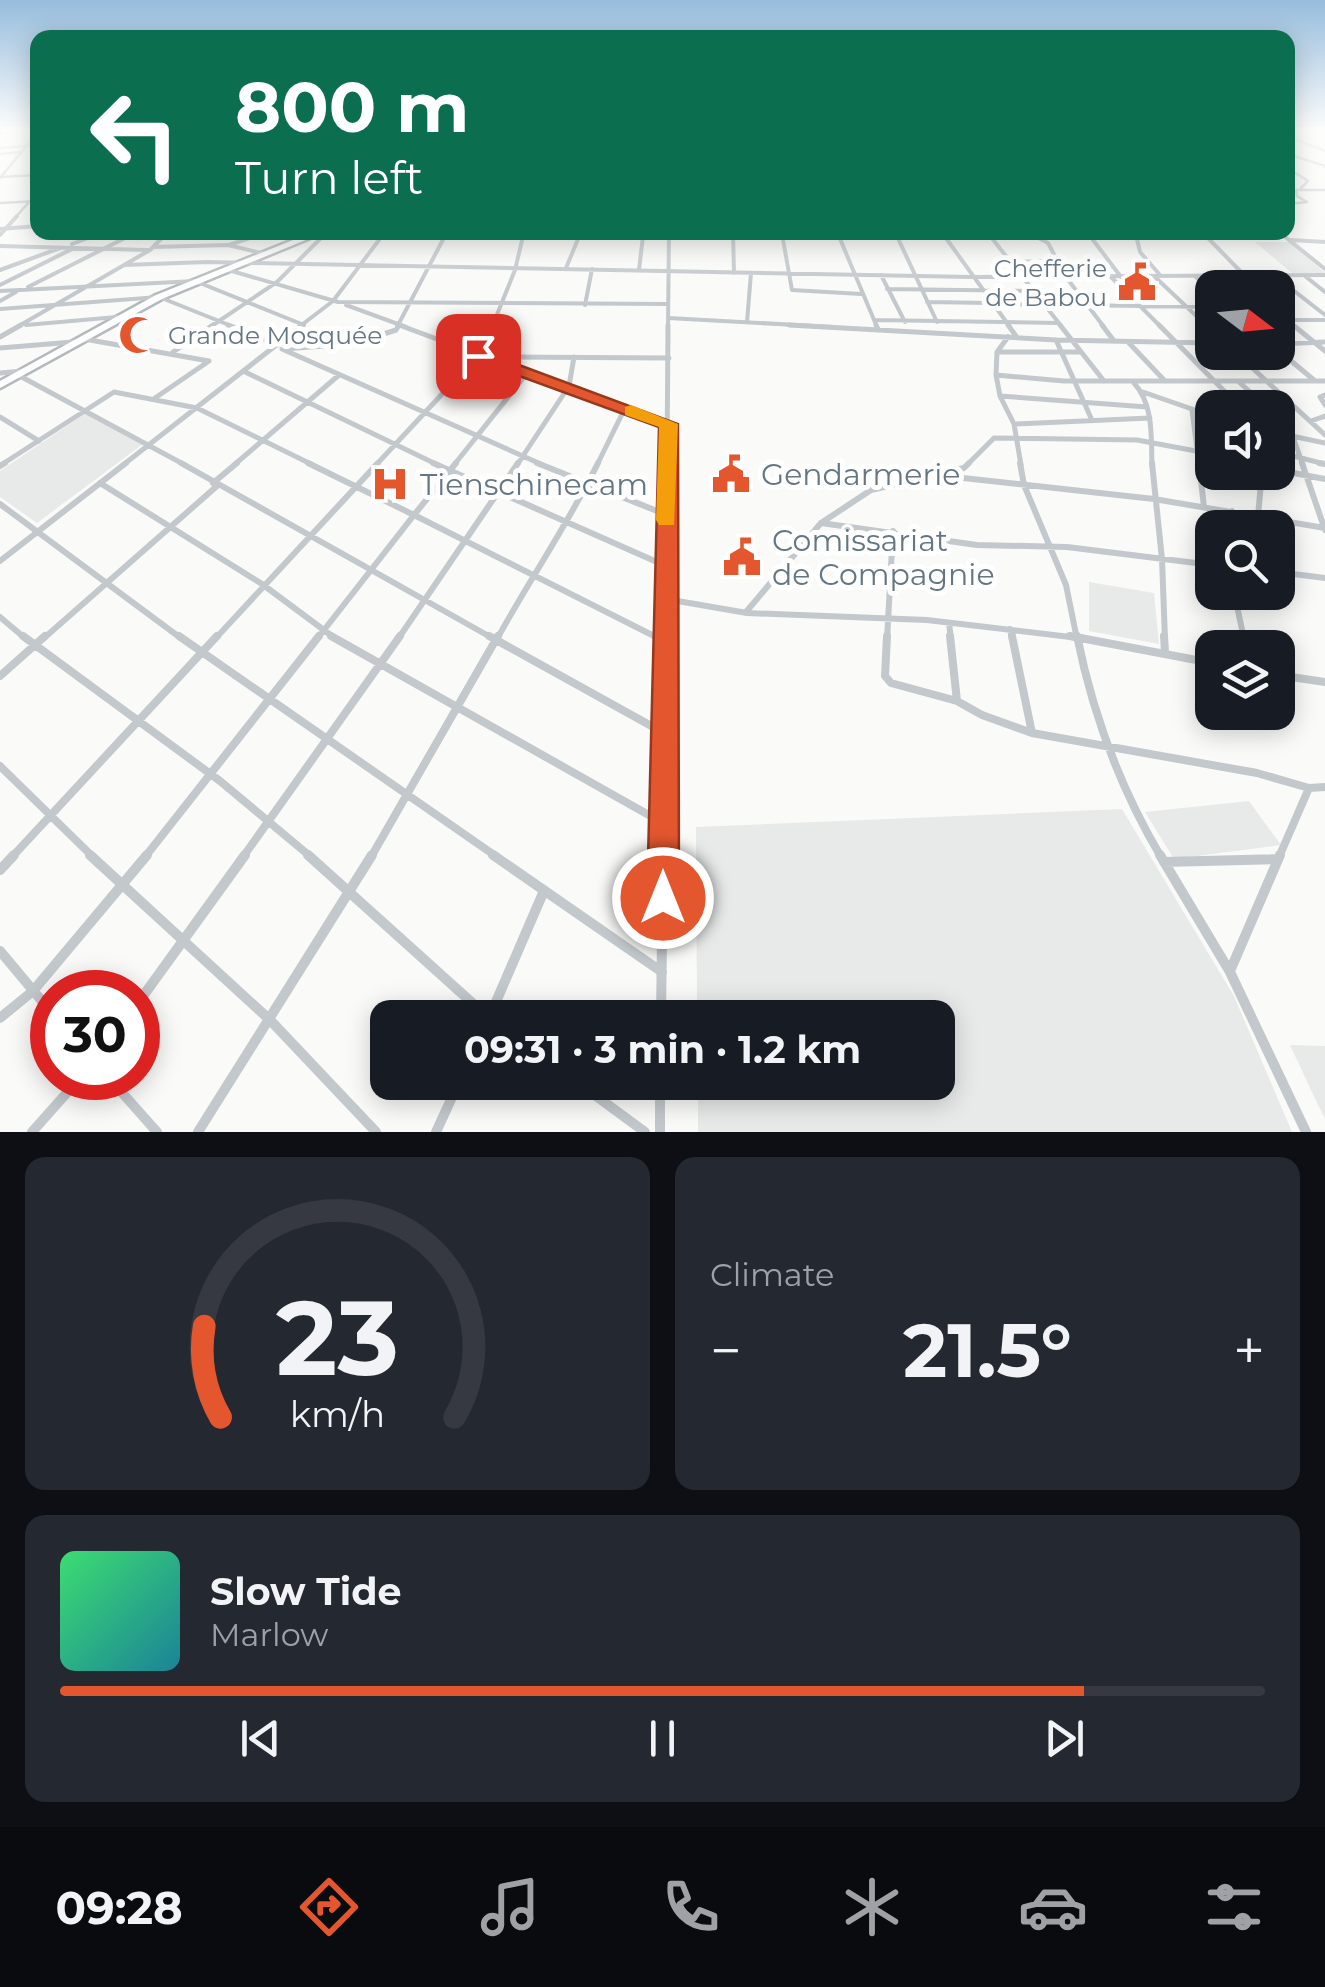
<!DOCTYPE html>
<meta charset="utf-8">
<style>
body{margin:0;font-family:Montserrat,sans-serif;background:#242831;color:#f1f3f6;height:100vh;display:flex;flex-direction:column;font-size:38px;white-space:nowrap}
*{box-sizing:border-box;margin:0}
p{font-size:32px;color:#9ea1a6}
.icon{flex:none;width:55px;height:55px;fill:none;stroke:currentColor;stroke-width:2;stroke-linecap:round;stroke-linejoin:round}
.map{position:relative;height:1132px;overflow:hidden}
.side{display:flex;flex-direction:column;gap:25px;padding:25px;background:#0d0f14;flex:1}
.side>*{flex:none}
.hud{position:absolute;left:30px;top:30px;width:1265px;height:210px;border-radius:20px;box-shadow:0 5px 25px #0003;background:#0b6e4f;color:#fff;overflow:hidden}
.needle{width:65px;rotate:106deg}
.controls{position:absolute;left:1195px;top:270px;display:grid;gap:20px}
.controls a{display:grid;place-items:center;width:100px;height:100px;border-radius:20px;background:#171b24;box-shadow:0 5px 25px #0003;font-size:50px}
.speed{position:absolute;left:30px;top:970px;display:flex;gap:20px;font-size:50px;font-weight:700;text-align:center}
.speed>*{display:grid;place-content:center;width:130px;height:130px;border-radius:50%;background:#171b24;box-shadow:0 5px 25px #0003;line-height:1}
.speed .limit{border:15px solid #d22;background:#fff;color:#111}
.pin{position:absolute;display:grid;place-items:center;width:85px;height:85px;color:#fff;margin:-42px;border-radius:20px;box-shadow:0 5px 15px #0006}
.me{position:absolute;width:110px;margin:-55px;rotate:0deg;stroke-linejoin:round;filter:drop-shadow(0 0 8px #0008)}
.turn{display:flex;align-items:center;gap:35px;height:210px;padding:0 40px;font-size:45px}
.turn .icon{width:130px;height:130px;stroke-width:2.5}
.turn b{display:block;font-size:70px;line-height:85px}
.big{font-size:75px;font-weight:700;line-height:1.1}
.side .card{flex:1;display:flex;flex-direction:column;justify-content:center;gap:15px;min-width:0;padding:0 35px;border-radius:20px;background:#242831}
.side .dial{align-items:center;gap:0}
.dial svg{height:260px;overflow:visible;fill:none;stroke:#363941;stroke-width:7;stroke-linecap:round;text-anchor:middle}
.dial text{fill:#f1f3f6;stroke:none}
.song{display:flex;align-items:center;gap:30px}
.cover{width:120px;height:120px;border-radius:15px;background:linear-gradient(135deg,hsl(140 70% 55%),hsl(190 70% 35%))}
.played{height:10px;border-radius:5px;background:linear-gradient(90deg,#e4572e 85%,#363941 85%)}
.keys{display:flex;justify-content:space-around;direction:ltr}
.heat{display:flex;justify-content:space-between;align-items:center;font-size:55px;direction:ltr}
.side .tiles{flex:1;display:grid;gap:25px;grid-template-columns:1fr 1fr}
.card:last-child{grid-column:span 2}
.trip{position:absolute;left:370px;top:1000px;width:585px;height:100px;border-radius:20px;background:#171b24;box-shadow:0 5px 25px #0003;font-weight:700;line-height:100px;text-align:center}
.tabs{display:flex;height:160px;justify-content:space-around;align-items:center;background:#090b0e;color:#9ea1a6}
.tabs .icon{width:70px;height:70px}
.tabs .on{color:#e4572e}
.tabs b{font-size:45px;color:#f1f3f6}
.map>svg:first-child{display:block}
</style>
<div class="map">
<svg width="1325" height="1132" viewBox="0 0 1325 1132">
<rect width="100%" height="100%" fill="#fafaf8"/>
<path fill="#e8e9e9" d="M1255 242H1291L1325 273H1292Z
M86 413 143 444 37 523 0 497V471Z
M1089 582 1154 593 1159 644 1089 631Z
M1249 801 1281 845 1174 859 1145 812Z
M1122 809 1234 996 1292 1132H698V1083L938 1082V1018L697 1017 696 827Z
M1290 1045 1325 1046V1119L1318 1105Z"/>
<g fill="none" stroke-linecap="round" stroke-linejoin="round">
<g stroke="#b5babe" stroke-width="8">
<path id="primary" d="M0 131 8 130"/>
</g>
<g stroke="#b4b9bd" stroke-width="5">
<path id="highway" d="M313 232H325L162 299 0 388V381L156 295Z"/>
</g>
<path stroke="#c3c8cc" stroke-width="2.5" d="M1288 136 1325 151
M0 148 38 145
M0 154 21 152
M1288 154 1325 166
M1288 168 1308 181 1301 188
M1 177 38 175
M0 178 38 132
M0 203 38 201
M1288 204 1307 202 1297 196 1296 190H1325
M15 218 38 192"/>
<path stroke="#c3c8cc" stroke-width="4" d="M0 229 38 226
M583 232 669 238
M733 232 734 273
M943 232 1029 233
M987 232 1062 327
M1087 232 1121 277
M1279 232 1325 269
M669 233 943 234 1010 327
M1029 233 1048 243 1066 277 1104 327
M782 234 792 290 861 294
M838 234 877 327
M896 234 937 322
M0 235 17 216
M164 238 264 233
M1291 240 1325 242
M72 244 104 232
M229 245 256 236
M0 246 148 250
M153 247 228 245 265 254
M1009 262 1058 261
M124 265 207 262 971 277 1325 275
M566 268 581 232
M225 269 338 302 668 304
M0 270 60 248
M639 270 643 236
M881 275 905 322
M1160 275 1140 252 1137 239 1141 235H1205L1245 276
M1195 276 1212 293
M1234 276 1248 288
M1275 276 1325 315
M1305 276 1325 292
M1111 277 1161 327
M1155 277 1208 327
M0 285 74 248
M28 287 123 239
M887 289 1031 291
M0 291 195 281 304 325
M0 301 16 292
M927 302 990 303
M993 304 1212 307
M346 305 406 327
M585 305 592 269
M0 309 159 297 234 327
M1278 313 1296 327
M668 318 833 327
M874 320 1058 323
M1278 320H1325
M747 322 751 273
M26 325 117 317
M17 327 150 250 168 232
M210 327 277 282 326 233
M299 327 333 301 385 232
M397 327 447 232
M492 327 515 270 524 232
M668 327 669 232"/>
<path stroke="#c3c8cc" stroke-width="5" d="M228 325 278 345
M399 325 669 425
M789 325 1056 340 1212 343
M876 325 878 329
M1008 325 1016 336
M1060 325 1104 381
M1102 325 1114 341
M1159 325 1241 408
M1206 325 1212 331
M1293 325 1325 351
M0 337 21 325
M1008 337 997 352 996 375 1064 381H1325
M84 339 209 361 155 398
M1056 340 1091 418
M1129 343 1165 381
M1278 344 1325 342
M0 348 73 342
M282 349 543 465
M283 349 353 344 396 330 399 325
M1278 350 1314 380
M173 352 213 325
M997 352H1080
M1235 352 1325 435
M490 357 669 358
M245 372 438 465
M0 373 24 371
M18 375 185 465
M996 375 1000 396 1147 407
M1239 382 1268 408
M1134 383C1154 405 1151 437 1152 465
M1143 392 1212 416
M1325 395 1320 397 1325 405
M1000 396 1014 424 1021 465
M1192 410 1199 465
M0 417 39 441
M1278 417 1293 437 1303 465
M1311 421 1325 416
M1014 424 1150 418
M1196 430 1212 435
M1278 433 1325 443
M1278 452 1325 464
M1 465 114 392 197 408 313 465
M123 465 302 325
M234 465 339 375
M376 465 484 349 493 325
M454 465 528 372
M517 465 569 386 574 357
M597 465 625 408
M667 465 668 325
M967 465 994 438 1137 440 1212 454"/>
<path stroke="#c3c8cc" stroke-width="6" d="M181 463 494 639
M308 463 414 515 317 639
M433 463 666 566
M456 463 414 515 660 639
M537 463 667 515
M969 463 964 468 871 490 821 523 977 545 1067 547 1212 565
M1020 463 1024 485 1066 585 1077 639
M1152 463 1162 559 1165 639
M1199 463 1204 507
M1302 463 1325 530
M1319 463 1325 464
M0 466 5 463
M1278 470 1325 479
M945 476 1154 499 1325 528
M100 483 262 584 336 639
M213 483 237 463
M0 504 182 639
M1232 511 1238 528
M1258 516 1262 472
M0 561 126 463
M1278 572 1325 578
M1234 592 1244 639
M666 599 747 613 927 620 1087 639
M746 612 821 523
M0 617 26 639
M949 623 951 639
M1010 629 1012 639
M43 639 217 486
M215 639 378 463
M398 639 518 463
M497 639C530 579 568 524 598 463
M665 639 667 463
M887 639 893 531"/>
<path stroke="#c3c8cc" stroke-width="8" d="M23 636 220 781 311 857
M179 636 497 857
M331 636 663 823
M489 636 664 733
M655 636 665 641
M887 636 885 676 891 683 957 701 982 715 1032 733 1257 773 1309 788
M950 636 957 701
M1012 636 1032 733
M1070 636 1212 663
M1077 636C1093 715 1120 788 1161 857
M1164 636 1165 652
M1243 636 1246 648
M1278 675 1325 682
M0 676 45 636
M0 766 93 857
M12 857 217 636
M145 857 319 636
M243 857 400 636
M371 857 498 636
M663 857 665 636
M1279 857 1309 788 1325 787"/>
<path stroke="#c3c8cc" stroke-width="10" d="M90 855 271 1021 376 1132
M308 855 489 1018 543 893
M493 855 662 972
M1160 855 1230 972 1306 1132
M1164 862 1278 859
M0 870 14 855
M0 951 52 1013
M1230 971 1280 855
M138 1003 245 855
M0 1018 33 991 147 855
M661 1018 663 855
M109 1078 157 1132
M577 1082 645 1132
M660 1082V1132
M32 1132 80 1078
M198 1132 372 855
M436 1132 459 1082"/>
<use href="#primary" stroke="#fff" stroke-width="5"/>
<use href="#highway" fill="#fff" fill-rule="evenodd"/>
</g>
<linearGradient id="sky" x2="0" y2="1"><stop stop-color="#96bcdc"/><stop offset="0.45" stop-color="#fdfdfc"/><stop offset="1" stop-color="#fdfdfc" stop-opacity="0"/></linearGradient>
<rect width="1325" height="289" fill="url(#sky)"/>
<path fill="#e4572e" stroke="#94391e" stroke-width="2.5" d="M473 352H484L678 424 679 898 675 907 663 912 651 907 647 898 659 427 473 359Z"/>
<path fill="#f59e0b" d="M631 405 678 424 674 525H659L656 520 659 427 625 415V407Z"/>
<defs>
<g id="civic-bare" transform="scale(3)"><path d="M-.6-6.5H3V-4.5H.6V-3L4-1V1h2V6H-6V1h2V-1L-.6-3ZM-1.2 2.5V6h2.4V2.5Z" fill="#e4572e" stroke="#fff" stroke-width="2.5" paint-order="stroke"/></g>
<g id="mosque-bare" transform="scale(3)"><path d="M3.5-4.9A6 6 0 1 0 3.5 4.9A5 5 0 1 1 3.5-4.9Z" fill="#e4572e" stroke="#fff" stroke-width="2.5" paint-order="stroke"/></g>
<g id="hospital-bare" transform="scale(3)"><path d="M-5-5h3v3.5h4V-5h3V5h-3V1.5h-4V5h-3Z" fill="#e4572e" stroke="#fff" stroke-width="2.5" paint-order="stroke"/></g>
</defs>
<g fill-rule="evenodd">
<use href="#civic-bare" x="1137" y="282"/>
<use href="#mosque-bare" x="138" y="335"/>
<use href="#civic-bare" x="731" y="474"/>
<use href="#hospital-bare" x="390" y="484"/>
<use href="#civic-bare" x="742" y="557"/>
</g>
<g text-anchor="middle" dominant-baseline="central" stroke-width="10" stroke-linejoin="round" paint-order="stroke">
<g font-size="25" fill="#657683" stroke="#fff" text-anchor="end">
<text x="1107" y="268">Chefferie<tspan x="1107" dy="29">de Babou</tspan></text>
<text x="168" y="335" text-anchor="start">Grande Mosquée</text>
</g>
<g font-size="30" fill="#657683" stroke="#fff" text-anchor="start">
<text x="761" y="474">Gendarmerie</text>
<text x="420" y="484">Tienschinecam</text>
<text x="772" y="540">Comissariat<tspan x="772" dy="34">de Compagnie</tspan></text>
</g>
</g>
</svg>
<div class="controls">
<a><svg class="needle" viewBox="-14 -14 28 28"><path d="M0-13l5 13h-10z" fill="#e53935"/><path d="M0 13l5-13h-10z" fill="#9ea1a6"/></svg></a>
<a><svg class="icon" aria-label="sound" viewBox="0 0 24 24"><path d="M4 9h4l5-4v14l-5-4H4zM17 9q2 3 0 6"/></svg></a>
<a><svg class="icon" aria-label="search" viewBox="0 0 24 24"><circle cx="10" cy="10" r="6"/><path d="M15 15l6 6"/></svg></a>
<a><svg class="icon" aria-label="layers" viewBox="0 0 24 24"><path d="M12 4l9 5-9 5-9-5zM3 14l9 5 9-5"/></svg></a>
</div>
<div class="speed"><div class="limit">30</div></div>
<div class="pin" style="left:478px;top:356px;background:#d93025"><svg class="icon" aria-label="arrive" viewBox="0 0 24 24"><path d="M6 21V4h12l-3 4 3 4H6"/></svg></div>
<svg class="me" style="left:663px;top:898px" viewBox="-20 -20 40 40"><circle r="17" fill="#e4572e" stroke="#fff" stroke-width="3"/><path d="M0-11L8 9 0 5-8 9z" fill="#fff"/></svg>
<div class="trip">09:31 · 3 min · 1.2 km</div>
<div class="hud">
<div class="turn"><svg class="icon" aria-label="left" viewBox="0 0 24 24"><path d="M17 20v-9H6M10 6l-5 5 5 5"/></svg><div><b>800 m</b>Turn left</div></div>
</div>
</div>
<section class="side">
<div class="tiles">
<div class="card dial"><svg viewBox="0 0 100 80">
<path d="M14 69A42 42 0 1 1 86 69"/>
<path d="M14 69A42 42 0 0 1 9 41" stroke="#e4572e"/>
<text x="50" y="56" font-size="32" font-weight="700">23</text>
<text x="50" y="72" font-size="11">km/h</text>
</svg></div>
<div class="card"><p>Climate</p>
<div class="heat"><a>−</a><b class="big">21.5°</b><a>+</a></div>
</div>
<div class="card">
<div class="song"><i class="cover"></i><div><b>Slow Tide</b><p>Marlow</p></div></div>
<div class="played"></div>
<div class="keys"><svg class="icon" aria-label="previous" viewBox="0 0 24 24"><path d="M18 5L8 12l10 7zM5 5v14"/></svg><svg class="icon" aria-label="pause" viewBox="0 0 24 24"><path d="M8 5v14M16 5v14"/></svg><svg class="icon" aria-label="next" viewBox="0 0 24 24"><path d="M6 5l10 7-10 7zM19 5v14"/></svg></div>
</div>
</div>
</section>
<nav class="tabs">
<b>09:28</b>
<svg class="icon on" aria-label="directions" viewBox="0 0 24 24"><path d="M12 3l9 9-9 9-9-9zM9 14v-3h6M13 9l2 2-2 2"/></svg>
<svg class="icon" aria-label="music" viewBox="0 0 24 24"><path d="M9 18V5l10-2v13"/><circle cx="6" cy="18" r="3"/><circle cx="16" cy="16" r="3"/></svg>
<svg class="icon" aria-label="phone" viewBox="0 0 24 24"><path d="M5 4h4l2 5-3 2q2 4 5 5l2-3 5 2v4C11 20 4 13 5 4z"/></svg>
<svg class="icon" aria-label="climate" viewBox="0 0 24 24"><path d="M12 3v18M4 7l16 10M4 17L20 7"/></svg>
<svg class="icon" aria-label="car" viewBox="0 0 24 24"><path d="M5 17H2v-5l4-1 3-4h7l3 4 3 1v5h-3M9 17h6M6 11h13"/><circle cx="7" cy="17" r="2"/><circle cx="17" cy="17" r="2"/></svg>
<svg class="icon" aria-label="filters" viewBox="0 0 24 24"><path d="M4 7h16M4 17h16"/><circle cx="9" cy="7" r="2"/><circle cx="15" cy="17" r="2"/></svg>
</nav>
